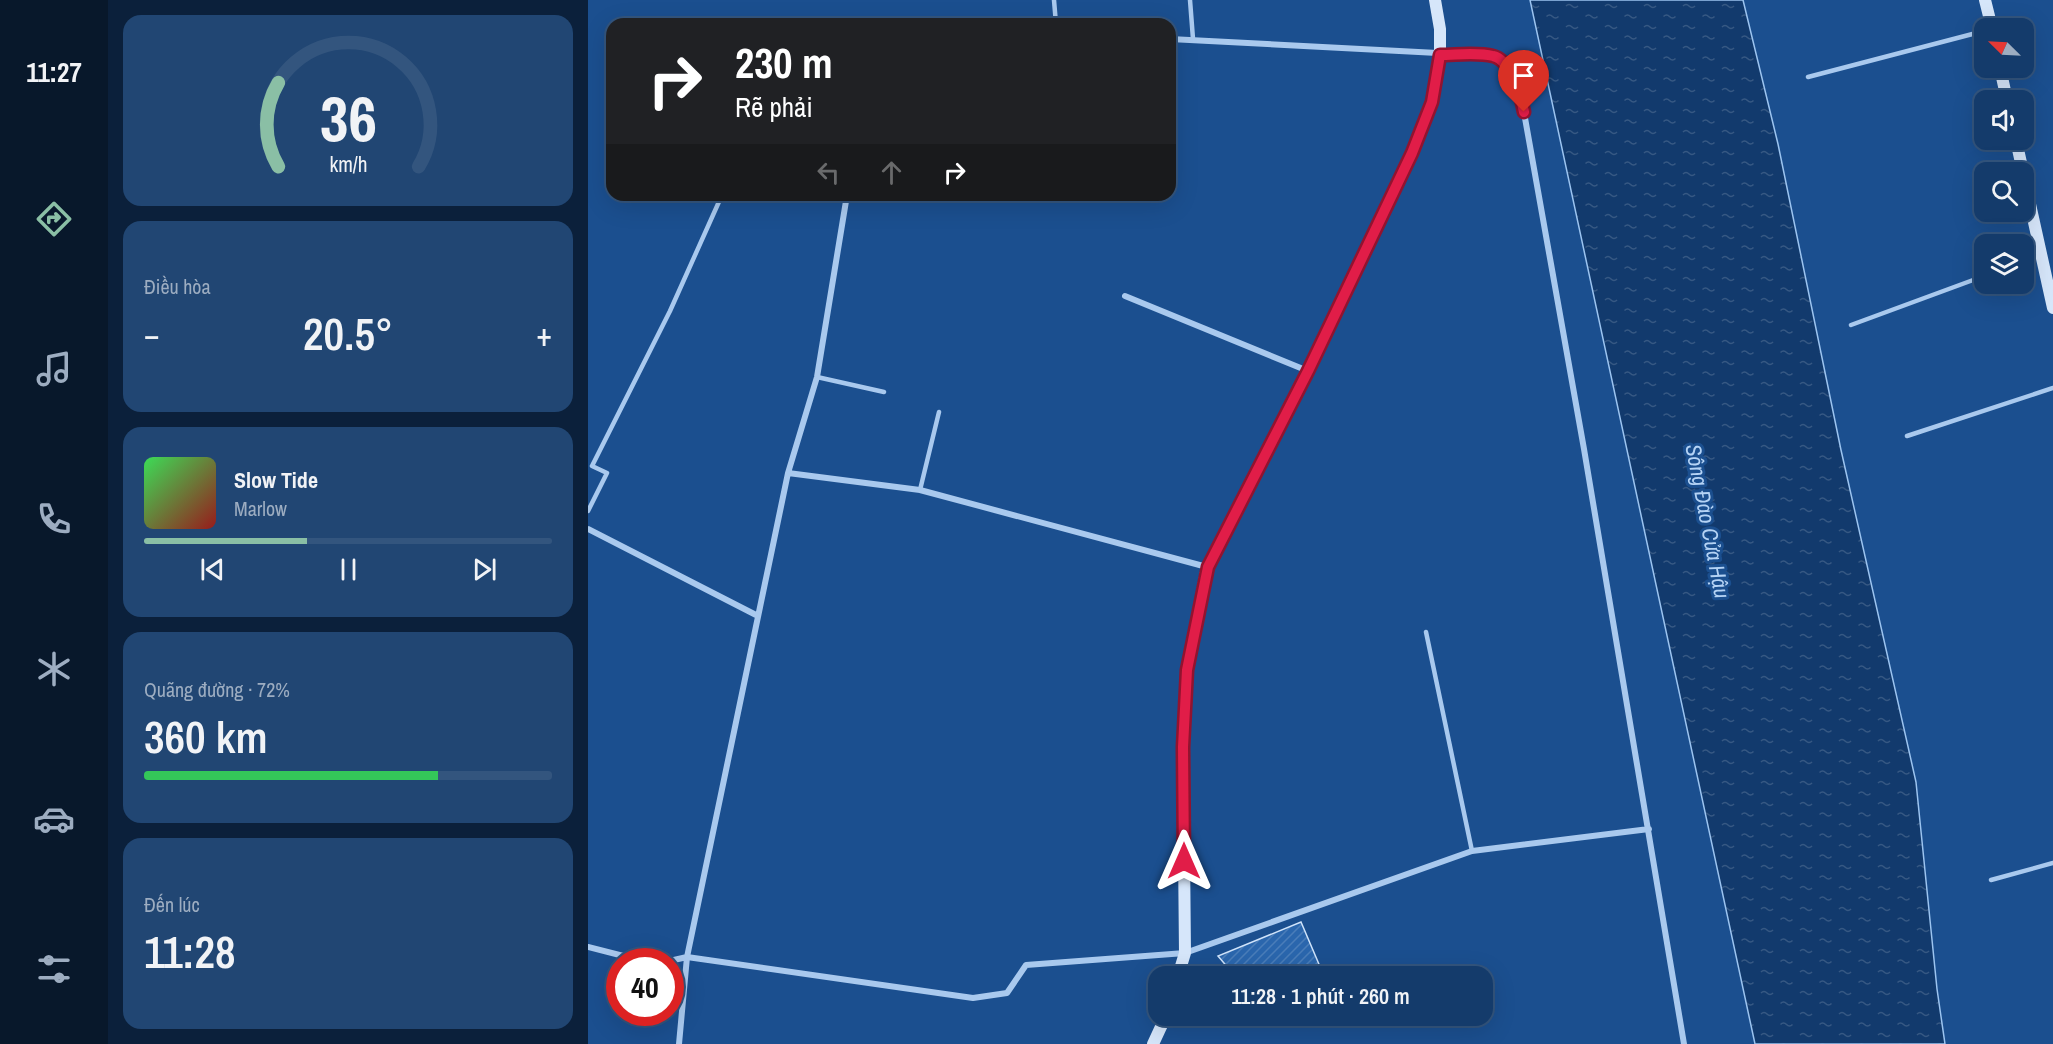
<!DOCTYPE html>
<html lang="vi">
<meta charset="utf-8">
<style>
body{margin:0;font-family:"Archivo Narrow",sans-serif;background:#214673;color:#f1f3f6;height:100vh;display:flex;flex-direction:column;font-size:22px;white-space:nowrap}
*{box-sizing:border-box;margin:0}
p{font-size:20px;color:#9dadc1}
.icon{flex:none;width:33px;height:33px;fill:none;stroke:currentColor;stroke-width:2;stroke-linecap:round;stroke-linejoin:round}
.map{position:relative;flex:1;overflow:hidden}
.details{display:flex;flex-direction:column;gap:15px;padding:15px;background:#0b203b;width:480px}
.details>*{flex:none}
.hud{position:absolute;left:18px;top:18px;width:570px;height:183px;border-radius:18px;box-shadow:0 6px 24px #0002,0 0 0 2px #33557e;background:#202124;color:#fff;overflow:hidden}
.needle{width:39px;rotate:294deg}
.tools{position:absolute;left:1386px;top:18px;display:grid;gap:12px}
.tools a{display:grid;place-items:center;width:60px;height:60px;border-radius:12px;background:#143b6b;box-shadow:0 6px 24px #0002,0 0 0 2px #33557e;font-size:30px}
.speed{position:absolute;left:18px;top:948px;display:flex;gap:12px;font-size:30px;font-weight:700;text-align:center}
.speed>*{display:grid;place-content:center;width:78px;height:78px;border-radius:50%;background:#143b6b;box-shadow:0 6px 24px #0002,0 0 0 2px #33557e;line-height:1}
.speed .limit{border:9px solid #d22;background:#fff;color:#111}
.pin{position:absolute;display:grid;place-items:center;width:51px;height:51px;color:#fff;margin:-62px -26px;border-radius:50% 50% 50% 0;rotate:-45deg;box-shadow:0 0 6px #0007}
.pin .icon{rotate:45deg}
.me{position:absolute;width:66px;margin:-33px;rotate:0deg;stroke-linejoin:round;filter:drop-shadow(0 0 4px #0008)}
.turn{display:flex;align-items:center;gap:21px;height:126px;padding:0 30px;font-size:27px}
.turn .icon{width:78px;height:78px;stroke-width:2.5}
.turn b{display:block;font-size:42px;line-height:51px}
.lanes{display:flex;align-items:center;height:57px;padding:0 30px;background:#0003;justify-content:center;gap:30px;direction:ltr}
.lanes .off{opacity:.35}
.big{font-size:45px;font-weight:600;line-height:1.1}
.details .widget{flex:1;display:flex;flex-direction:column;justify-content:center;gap:9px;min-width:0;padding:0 21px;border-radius:18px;background:#214673}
.details .dial{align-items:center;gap:0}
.dial svg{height:156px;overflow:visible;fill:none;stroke:#33557e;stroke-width:7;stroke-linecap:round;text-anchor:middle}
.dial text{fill:#f1f3f6;stroke:none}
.song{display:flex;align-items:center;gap:18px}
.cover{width:72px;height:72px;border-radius:9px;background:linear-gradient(135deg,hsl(130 70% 55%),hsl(0 70% 35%))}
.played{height:6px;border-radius:3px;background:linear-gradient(90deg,#8abfa5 40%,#33557e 40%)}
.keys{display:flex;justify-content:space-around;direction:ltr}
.heat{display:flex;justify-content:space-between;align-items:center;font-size:33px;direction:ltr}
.charge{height:9px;border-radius:4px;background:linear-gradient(90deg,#34c759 72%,#33557e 0)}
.trip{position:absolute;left:560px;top:966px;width:345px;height:60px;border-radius:18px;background:#143b6b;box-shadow:0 6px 24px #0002,0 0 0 2px #33557e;font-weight:600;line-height:60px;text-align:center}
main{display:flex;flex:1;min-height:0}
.dock{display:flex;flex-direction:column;width:108px;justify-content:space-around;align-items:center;background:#08182b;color:#9dadc1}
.dock .icon{width:42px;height:42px}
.dock .on{color:#8abfa5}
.dock b{font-size:27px;color:#f1f3f6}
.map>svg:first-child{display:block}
</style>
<main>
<nav class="dock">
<b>11:27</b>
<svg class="icon on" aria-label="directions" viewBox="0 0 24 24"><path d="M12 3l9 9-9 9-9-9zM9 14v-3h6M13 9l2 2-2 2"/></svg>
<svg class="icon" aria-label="music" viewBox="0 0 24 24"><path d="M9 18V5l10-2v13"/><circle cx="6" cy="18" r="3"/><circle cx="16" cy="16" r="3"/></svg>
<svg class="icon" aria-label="phone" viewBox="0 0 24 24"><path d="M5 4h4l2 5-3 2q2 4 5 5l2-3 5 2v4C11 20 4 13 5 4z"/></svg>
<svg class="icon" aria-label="climate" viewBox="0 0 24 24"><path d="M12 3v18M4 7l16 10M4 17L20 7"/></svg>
<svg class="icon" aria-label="car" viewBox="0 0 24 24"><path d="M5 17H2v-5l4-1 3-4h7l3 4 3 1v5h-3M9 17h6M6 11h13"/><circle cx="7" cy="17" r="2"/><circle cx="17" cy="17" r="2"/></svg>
<svg class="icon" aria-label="filters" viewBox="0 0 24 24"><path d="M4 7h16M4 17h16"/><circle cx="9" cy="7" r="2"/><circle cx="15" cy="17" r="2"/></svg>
</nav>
<section class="details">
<div class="widget dial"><svg viewBox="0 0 100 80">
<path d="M14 69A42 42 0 1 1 86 69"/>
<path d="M14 69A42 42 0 0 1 14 26" stroke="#8abfa5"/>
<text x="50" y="56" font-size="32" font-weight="700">36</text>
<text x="50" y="72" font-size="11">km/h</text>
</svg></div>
<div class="widget"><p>Điều hòa</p>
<div class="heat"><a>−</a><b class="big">20.5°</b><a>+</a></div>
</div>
<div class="widget">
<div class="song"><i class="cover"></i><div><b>Slow Tide</b><p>Marlow</p></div></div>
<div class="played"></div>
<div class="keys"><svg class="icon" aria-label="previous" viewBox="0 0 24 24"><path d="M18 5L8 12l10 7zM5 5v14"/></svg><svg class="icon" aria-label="pause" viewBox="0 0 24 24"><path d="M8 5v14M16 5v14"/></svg><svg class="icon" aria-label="next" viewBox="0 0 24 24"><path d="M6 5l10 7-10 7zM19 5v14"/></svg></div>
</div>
<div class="widget"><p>Quãng đường · 72%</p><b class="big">360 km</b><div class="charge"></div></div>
<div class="widget"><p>Đến lúc</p><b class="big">11:28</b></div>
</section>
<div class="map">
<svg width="1465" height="1044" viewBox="0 0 1465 1044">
<defs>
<pattern id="water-ripples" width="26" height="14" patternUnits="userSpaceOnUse" patternTransform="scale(1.5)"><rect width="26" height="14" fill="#123a6d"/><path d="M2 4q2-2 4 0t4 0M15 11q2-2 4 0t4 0" fill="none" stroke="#365883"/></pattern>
<pattern id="building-hatch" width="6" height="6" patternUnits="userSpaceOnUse" patternTransform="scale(1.5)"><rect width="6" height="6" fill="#2a66ad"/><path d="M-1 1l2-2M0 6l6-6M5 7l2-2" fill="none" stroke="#4a7db9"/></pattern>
</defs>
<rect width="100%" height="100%" fill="#1b4f8f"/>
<path fill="url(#water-ripples)" stroke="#9cc4f0" stroke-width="1.5" d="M942 0H1155L1190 144 1253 450 1328 782 1349 989 1357 1044H1167Z"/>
<path fill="url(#building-hatch)" stroke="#cfe3fa" stroke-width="1.5" d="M713 922 736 976H647L630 956Z
M679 1016H711L688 1027Z"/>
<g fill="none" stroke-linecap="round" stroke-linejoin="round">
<path stroke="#a9c9ee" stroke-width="4.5" d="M466 0 468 24
M602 0 605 39
M1220 77 1396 31
M1436 261 1452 255
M1263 325 1396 276
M229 377 296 392
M1319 436 1465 388
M332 490 351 412
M0 511 19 473 4 466 82 311 134 195
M838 632 884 851
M1403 880 1465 863"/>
<path stroke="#a9c9ee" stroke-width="6" d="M582 39 907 56 917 65 932 90 996 449 1096 1044
M537 296 720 371
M200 473 332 490 619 567
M0 529 170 616
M0 947 59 962
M77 962 99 957 385 998 419 993 438 965 597 953 884 851 1061 829
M91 1044 99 957 200 473 229 377 259 195"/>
<path stroke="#d6e6fa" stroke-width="12" d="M1397 0 1404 28
M1412 68 1419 100
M1428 140 1435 172
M1436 177 1465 308
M590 976 597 953 595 747 599 670 619 567 720 371 824 153 844 102 852 55V29L847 0
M565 1044 578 1016"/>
</g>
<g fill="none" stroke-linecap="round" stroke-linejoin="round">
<g stroke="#92132f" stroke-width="15">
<path id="route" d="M596 861 595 747 599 670 620 567 720 371 824 153 844 102 852 55C868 55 889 52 905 56 923 60 933 96 936 112"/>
</g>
<use href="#route" stroke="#e11d48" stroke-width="10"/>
</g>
<g text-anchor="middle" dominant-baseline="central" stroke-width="6" stroke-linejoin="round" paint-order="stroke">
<g font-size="22" font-style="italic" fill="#b5d3f5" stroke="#1b4f8f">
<text transform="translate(1120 521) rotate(79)">Sông Đào Cửa Hậu</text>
</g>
</g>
</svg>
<div class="tools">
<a><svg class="needle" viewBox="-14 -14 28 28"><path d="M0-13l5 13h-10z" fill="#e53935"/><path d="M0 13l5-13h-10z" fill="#9dadc1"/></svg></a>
<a><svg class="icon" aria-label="sound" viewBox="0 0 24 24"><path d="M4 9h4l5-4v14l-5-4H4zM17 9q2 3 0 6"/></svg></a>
<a><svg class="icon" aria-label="search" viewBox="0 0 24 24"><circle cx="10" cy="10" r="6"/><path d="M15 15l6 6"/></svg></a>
<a><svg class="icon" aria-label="layers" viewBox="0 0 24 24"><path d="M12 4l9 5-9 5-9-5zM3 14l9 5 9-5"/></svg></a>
</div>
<div class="speed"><div class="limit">40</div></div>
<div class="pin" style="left:936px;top:112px;background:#d93025"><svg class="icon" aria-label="arrive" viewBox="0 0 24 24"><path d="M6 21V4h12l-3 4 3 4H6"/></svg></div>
<svg class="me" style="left:596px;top:861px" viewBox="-20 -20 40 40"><path d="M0-17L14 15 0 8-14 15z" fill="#e11d48" stroke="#fff" stroke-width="4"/></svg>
<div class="trip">11:28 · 1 phút · 260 m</div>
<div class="hud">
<div class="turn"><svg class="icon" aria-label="right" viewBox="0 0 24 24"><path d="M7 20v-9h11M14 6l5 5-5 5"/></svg><div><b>230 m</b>Rẽ phải</div></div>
<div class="lanes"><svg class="icon off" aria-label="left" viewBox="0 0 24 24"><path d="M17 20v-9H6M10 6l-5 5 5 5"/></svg><svg class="icon off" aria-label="ahead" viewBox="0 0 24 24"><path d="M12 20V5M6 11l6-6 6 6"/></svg><svg class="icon" aria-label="right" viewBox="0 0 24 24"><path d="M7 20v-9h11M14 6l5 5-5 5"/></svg></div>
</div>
</div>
</main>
